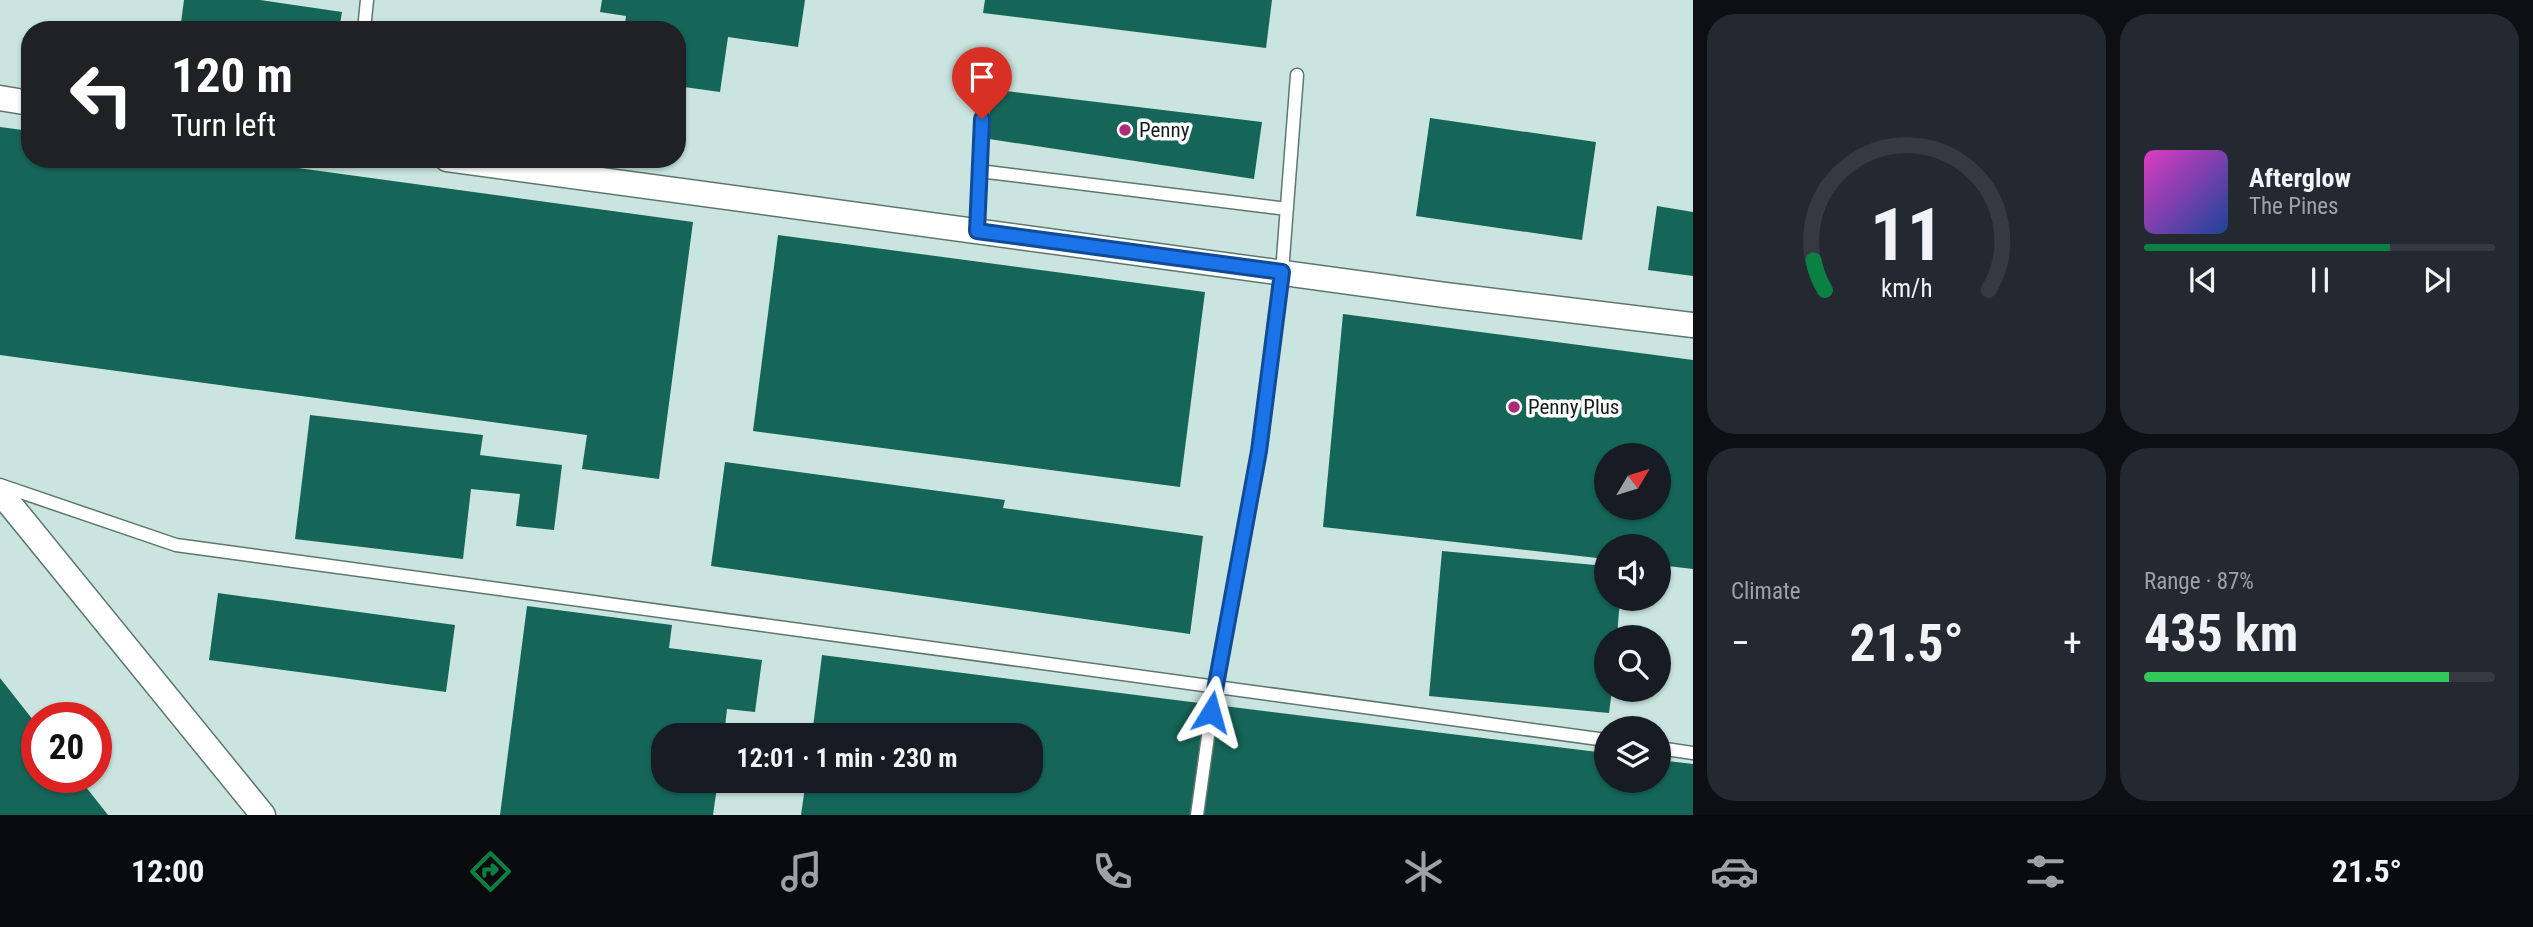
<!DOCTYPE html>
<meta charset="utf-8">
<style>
body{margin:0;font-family:"Roboto Condensed",sans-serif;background:#242831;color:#f1f3f6;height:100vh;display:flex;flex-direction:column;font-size:26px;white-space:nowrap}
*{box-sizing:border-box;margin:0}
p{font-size:23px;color:#9ea1a6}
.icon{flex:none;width:38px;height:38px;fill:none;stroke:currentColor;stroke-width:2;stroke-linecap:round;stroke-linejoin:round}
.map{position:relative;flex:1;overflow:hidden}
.sheet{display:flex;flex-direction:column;gap:14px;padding:14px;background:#0d0f14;width:840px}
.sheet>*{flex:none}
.hud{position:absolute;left:21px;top:21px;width:665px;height:147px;border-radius:28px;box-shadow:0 2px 5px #0004;background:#202124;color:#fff;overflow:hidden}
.needle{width:46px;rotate:52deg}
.controls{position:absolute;left:1594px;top:443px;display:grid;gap:14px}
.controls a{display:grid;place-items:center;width:77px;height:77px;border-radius:50%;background:#171b24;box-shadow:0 2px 5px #0004;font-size:35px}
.speed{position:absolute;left:21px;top:702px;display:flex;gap:14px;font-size:35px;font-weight:700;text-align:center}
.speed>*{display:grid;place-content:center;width:91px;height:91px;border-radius:50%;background:#171b24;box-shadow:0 2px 5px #0004;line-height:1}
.speed .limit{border:10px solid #d22;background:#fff;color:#111}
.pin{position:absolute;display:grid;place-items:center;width:60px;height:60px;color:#fff;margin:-72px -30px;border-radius:50% 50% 50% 0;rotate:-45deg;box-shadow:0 0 7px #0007}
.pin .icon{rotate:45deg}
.me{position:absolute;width:77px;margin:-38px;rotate:8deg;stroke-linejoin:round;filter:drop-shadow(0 0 5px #0008)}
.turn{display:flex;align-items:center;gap:24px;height:147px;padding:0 35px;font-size:32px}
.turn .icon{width:91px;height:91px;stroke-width:2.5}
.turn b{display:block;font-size:49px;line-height:60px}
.big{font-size:52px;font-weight:700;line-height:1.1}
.sheet .card{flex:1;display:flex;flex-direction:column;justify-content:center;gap:10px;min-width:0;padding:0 24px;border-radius:28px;background:#242831}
.sheet .dial{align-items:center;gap:0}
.dial svg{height:182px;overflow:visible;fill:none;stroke:#363941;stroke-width:7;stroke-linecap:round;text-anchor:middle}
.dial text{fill:#f1f3f6;stroke:none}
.song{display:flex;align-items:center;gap:21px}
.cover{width:84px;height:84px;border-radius:10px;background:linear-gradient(135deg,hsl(310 70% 55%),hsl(220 70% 35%))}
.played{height:7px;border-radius:4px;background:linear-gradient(90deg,#0b8043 70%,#363941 70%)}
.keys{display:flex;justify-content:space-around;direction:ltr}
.heat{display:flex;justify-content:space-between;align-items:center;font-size:38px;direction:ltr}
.charge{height:10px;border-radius:5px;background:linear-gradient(90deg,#34c759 87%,#363941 0)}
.sheet .tiles{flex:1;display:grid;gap:14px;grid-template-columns:repeat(2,1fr)}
.trip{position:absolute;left:651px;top:723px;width:392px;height:70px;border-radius:28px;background:#171b24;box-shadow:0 2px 5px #0004;font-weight:700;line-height:70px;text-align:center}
.menu{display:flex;height:112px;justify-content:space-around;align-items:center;background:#090b0e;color:#9ea1a6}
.menu .icon{width:49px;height:49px}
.menu .current{color:#0b8043}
.menu b{font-size:32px;color:#f1f3f6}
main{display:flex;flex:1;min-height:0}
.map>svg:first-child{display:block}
</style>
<main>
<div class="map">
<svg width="1693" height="815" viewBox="0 0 1693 815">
<rect width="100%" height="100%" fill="#cae5df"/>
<path fill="#156659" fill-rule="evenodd" d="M184 0H260L342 12 339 30H180Z
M602 0H805L798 47 728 37 720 92 677 86V30H624L626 16 600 12Z
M985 0H1272L1266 48 983 13Z
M990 89 1262 122 1254 179 989 139Z
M1430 118 1596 142 1582 240 1416 216Z
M0 127 30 131V159H233L693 222 659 479 582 469 587 435 0 355Z
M1657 206 1693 212V276L1648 270Z
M778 235 1205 292 1180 487 753 431Z
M1343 314 1693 360V569L1659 565V546H1606V559L1323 527ZM1606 455H1659V508H1606Z
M310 415 483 435 480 455 562 465 554 530 516 526 520 494 471 489 463 559 295 539Z
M725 462 1005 500 1003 508 1203 536 1190 634 711 566Z
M1442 551 1606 566V598H1620L1617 637H1606V690H1612L1609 713 1429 696Z
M218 593 455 625 446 692 209 660Z
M527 606 672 625 669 648 762 660 755 712 727 709 724 735H663V780H718L713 815H500Z
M822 655 1207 704 1192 815H801L806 780H1031V735H812Z
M0 678 37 725V777H78L108 815H0Z
M1216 705 1606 753V780H1659V760L1693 764V815H1203Z"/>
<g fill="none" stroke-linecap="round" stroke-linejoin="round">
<g stroke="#5d7670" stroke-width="15">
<path id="service" d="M364 30 367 0
M979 171 985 68
M977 231 979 171 1287 209
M0 485 176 545 1606 740
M1659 748 1693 753
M1197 815 1215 686 1259 451 1282 272 1297 75"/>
</g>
<g stroke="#5d7670" stroke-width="27">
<path id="minor" d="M0 98 30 103
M447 159 1445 295 1693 325
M0 492 263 815"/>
</g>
<use href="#service" stroke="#fff" stroke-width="12"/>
<use href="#minor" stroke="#fff" stroke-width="24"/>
</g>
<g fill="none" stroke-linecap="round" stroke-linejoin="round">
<g stroke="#114b97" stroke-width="18">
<path id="route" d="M982 119 977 231 1282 272 1259 451 1211 712"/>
</g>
<use href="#route" stroke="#1a73e8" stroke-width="12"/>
</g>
<g fill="#ac2c7a" stroke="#fff" stroke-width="2.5">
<circle cx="1125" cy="130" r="7"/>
<circle cx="1514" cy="407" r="7"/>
</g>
<g text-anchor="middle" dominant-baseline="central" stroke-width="7" stroke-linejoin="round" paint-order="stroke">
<g font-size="21" fill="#131d1a" stroke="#fff" text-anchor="start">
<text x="1139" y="130">Penny</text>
<text x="1528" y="407">Penny Plus</text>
</g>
</g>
</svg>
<div class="controls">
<a><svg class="needle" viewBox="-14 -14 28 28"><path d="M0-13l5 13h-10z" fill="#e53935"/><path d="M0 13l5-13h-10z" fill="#9ea1a6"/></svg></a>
<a><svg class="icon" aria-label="sound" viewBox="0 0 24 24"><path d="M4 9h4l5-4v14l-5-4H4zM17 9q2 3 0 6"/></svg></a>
<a><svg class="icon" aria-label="search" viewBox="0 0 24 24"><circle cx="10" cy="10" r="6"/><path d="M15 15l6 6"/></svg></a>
<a><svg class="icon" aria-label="layers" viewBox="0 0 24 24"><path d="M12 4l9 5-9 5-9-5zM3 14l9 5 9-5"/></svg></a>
</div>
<div class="speed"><div class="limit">20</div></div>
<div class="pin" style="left:982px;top:119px;background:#d93025"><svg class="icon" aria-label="arrive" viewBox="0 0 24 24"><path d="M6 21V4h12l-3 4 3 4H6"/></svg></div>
<svg class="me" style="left:1211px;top:712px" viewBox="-20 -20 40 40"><path d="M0-17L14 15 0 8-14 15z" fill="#1a73e8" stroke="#fff" stroke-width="4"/></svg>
<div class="trip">12:01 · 1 min · 230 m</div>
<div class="hud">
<div class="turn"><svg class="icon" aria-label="left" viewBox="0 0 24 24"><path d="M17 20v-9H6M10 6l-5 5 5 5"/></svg><div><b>120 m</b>Turn left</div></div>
</div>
</div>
<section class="sheet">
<div class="tiles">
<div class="card dial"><svg viewBox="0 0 100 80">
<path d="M14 69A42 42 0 1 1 86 69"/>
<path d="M14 69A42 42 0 0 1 9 56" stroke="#0b8043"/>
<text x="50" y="56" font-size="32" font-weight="700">11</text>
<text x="50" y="72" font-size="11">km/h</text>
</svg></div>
<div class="card">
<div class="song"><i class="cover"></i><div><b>Afterglow</b><p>The Pines</p></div></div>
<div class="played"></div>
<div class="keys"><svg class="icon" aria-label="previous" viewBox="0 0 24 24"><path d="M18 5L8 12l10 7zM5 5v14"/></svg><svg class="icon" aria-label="pause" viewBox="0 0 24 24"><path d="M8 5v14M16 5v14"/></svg><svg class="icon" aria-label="next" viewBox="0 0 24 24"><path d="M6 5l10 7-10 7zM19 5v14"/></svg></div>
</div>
<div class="card"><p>Climate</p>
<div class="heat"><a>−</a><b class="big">21.5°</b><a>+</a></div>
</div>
<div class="card"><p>Range · 87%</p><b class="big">435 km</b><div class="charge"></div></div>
</div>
</section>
</main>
<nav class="menu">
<b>12:00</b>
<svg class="icon current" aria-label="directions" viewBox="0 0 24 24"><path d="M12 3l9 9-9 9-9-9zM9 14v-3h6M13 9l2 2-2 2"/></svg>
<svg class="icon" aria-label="music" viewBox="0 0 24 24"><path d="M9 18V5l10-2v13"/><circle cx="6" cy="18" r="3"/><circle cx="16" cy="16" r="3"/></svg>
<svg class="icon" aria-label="phone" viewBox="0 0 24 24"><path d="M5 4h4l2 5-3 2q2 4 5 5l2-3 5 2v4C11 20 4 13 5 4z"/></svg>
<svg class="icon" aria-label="climate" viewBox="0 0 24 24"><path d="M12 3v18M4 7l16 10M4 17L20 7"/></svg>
<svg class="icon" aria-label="car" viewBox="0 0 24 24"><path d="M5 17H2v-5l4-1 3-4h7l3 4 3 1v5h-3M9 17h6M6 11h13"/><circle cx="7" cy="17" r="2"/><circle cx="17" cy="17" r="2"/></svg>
<svg class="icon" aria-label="filters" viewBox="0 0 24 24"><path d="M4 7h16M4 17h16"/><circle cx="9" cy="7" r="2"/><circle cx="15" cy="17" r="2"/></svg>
<b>21.5°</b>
</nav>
